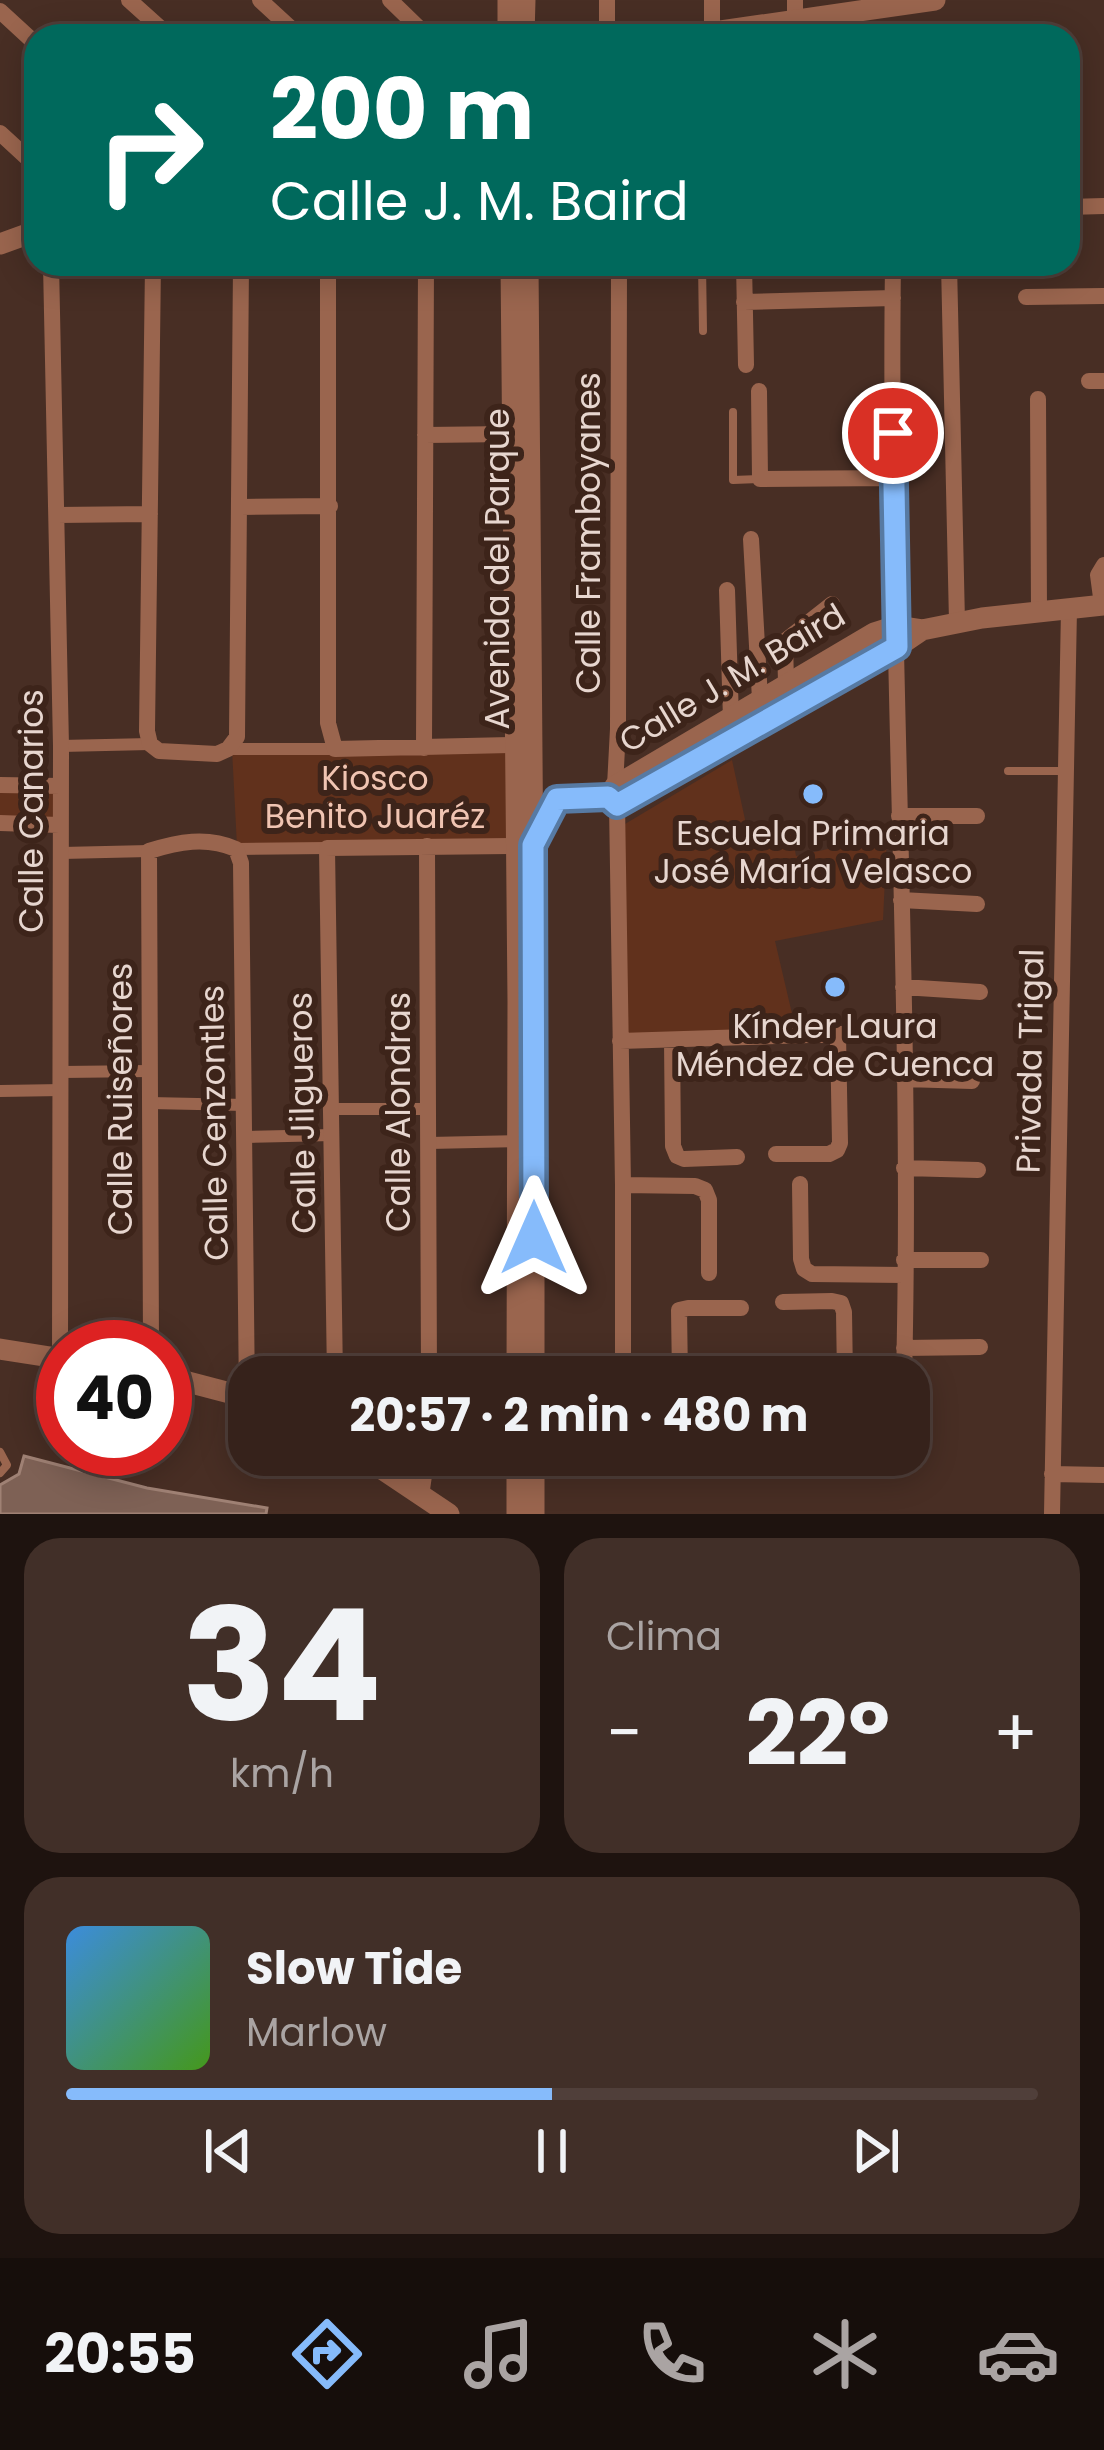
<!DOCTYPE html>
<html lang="es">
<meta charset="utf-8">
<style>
body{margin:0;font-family:Poppins,sans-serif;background:#412f28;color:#f1f3f6;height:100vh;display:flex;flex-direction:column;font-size:45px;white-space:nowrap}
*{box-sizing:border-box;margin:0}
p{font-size:39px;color:#aaa4a3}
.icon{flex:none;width:66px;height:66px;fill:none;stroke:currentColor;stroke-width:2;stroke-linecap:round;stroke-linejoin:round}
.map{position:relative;height:1514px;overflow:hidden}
.sheet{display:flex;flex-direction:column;gap:24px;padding:24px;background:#1e130f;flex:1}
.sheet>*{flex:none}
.top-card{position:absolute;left:24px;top:24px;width:1056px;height:252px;border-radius:36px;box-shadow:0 6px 30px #0003,0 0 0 3px #503f3a;background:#00695c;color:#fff;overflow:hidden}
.speed{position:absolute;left:36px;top:1320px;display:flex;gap:24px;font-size:60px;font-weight:700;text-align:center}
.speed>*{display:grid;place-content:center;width:156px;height:156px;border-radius:50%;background:#36221b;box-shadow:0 6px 30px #0003,0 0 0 3px #503f3a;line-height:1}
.speed .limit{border:18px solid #d22;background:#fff;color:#111}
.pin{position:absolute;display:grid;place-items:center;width:102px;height:102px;color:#fff;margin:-51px;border:6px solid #fff;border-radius:50%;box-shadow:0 3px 12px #0007}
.me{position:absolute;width:132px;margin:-66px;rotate:0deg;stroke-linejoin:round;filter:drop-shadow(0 0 9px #0008)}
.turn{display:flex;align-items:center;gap:42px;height:252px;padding:0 48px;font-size:54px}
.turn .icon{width:156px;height:156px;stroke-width:2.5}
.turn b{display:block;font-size:84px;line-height:102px}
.big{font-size:90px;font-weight:700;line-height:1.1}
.sheet .tile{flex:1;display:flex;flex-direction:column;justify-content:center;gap:18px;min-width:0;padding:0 42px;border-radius:36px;background:#412f28}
.sheet .dial{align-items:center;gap:0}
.dial b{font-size:156px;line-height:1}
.song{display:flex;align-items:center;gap:36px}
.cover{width:144px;height:144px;border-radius:18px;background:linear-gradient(135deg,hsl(210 70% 55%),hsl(100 70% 35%))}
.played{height:12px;border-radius:6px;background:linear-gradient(90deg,#86bbfb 50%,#503f3a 50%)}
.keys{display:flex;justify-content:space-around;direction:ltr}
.heat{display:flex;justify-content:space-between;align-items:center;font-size:66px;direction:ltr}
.sheet .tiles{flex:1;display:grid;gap:24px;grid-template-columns:1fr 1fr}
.tile:last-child{grid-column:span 2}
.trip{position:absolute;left:228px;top:1356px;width:702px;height:120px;border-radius:36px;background:#36221b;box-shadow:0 6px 30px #0003,0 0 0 3px #503f3a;font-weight:700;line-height:120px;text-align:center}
.tabs{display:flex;height:192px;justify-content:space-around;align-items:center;background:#160e0b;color:#aaa4a3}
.tabs .icon{width:84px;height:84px}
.tabs .current{color:#86bbfb}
.tabs b{font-size:54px;color:#f1f3f6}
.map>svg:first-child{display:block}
</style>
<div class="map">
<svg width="1104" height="1514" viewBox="0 0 1104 1514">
<rect width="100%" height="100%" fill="#482e24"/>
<path fill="#61311c" d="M514 745 516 845 237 846 232 749Z
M732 760 748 833 791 827 796 856 887 836 883 920 775 941 797 1035 620 1041 625 824Z
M0 785 60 786 59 825 0 823Z"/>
<path fill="#7e6155" stroke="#9f8174" stroke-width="3" d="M24 1456 147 1488 267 1508 266 1514H0V1485L19 1474Z"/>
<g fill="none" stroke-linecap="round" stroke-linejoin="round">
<path stroke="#9a857d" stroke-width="3" stroke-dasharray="12 6" stroke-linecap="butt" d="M326 830V776L330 762"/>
<path stroke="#9a654e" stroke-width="8" d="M702 264 703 331
M733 412V480L759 479
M1008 771H1064
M0 1452 7 1465 0 1473"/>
<path stroke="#9a654e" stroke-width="12" d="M61 746 150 744
M228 749H335
M236 849 327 848
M62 853 149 851
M62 1072 150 1071
M0 1091 62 1090
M150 1103 245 1105
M333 1109H429
M245 1137 333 1135
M429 1143 517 1141"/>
<path stroke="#9a654e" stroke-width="16" d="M129 0 169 36
M260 0 299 36
M390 0 427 36
M712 0V33
M0 11 36 44
M795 21V0
M607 36V0
M0 133 36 166
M1068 207 1104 206
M51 264 61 746 60 1358
M153 264 147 731 150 744 159 751 217 754 228 749 237 737 241 264
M328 264V723L335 749 514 745
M619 264 618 729 615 786 617 804 623 1185V1377
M744 264 746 365
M893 264C888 635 913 1006 904 1377
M949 264 957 622
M1026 297 1104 296
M744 302 893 298
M1089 381H1104
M759 391 760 479 893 478
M1038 399 1039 612
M425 435 512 434
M241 507 330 506
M57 515 150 514
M751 539 760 699
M727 590 731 719
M1102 605 1098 575 1104 565
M786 683 785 641 832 604
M424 748 426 264
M0 785 60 786
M899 816H977
M0 823 59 825
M427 846 429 1377
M901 900 977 904
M903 987 980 992
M672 1040 673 1146 677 1156 684 1159 737 1157
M620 1041 904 1032
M904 1079 972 1081
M776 1154H829L837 1150 840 1143 838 1035
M904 1168 978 1170
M800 1184 801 1259 804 1269 812 1274 904 1275
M623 1185 695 1186 705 1190 709 1200V1273
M904 1260H981
M783 1302 832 1301 841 1303 844 1312 845 1377
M151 1347 149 851C178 842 206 836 236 849L241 863 247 1397
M904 1348 980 1347
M335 1377 327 848 516 846
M680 1377 679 1310 688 1308H741
M1052 1474 1104 1475
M421 1496 427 1455
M1052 1514 1069 609"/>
<path stroke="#9a654e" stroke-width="21" d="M508 36V0
M524 36 525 0
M686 36 935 0
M0 244 36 231
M511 264 518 1001 517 1377
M528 264 534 1001V1377
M609 797 615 786 874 633 896 626 922 630 982 618 1104 605
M557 799 609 797 617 804 897 647 922 630
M0 1349 63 1359
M165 1376 249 1398
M361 1455 449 1514
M534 1455V1514
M517 1514V1455"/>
</g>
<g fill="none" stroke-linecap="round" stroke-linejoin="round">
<g stroke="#577aa3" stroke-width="30">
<path id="route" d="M534 1238 533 845 557 799 608 797 617 805 897 647 893 433"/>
</g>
<use href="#route" stroke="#86bbfb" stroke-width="21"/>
</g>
<g fill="#86bbfb" stroke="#3d241a" stroke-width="4.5">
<circle cx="813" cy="794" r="12"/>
<circle cx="835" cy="987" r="12"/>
</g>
<g text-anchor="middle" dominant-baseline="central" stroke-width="12" stroke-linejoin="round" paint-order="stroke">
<g font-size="33" fill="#e7d6cf" stroke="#3d241a">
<text transform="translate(588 533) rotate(-90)">Calle Framboyanes</text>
<text transform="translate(497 569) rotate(-90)">Avenida del Parque</text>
<text transform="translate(732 678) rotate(-31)">Calle J. M. Baird</text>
<text transform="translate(31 811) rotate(-90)">Calle Canarios</text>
<text transform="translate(1030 1061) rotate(-89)">Privada Trigal</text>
<text transform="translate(120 1099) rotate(-90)">Calle Ruiseñores</text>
<text transform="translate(398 1112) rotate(-90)">Calle Alondras</text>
<text transform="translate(302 1113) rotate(-91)">Calle Jilgueros</text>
<text transform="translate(214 1123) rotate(-91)">Calle Cenzontles</text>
</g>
<g font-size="33" fill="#f0c4b2" stroke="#3d241a">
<text x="375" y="778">Kiosco<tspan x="375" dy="38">Benito Juaréz</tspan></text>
</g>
<g font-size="33" fill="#e7d6cf" stroke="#3d241a">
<text x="813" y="833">Escuela Primaria<tspan x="813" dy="38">José María Velasco</tspan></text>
<text x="835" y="1026">Kínder Laura<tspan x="835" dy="38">Méndez de Cuenca</tspan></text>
</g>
</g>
</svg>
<div class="speed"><div class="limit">40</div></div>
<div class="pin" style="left:893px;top:433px;background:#d93025"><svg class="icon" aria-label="arrive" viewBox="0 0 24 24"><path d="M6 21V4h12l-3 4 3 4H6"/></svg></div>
<svg class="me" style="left:534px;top:1238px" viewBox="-20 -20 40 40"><path d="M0-17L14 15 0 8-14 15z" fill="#86bbfb" stroke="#fff" stroke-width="4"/></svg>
<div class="trip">20:57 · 2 min · 480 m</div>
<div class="top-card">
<div class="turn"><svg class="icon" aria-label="right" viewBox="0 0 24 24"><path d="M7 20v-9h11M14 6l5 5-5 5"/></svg><div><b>200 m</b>Calle J. M. Baird</div></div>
</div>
</div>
<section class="sheet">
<div class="tiles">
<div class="tile dial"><b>34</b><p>km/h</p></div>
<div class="tile"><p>Clima</p>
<div class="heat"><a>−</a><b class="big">22°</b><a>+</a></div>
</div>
<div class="tile">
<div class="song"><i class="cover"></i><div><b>Slow Tide</b><p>Marlow</p></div></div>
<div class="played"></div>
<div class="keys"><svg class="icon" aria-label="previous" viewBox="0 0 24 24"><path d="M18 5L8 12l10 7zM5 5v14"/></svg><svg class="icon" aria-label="pause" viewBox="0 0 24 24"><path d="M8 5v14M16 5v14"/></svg><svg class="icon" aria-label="next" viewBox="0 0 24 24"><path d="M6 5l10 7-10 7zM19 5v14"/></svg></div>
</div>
</div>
</section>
<nav class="tabs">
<b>20:55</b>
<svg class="icon current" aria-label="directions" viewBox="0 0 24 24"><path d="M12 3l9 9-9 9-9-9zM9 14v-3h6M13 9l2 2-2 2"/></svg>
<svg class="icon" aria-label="music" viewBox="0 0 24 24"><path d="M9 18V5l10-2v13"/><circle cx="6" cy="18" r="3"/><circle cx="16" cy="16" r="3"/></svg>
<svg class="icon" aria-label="phone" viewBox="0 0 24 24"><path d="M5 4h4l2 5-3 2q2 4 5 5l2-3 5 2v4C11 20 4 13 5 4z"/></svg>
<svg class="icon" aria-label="climate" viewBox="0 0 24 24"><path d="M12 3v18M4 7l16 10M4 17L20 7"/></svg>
<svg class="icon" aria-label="car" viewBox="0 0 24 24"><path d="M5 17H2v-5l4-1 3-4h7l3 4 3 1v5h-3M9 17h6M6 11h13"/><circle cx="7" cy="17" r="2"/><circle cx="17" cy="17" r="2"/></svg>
</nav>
